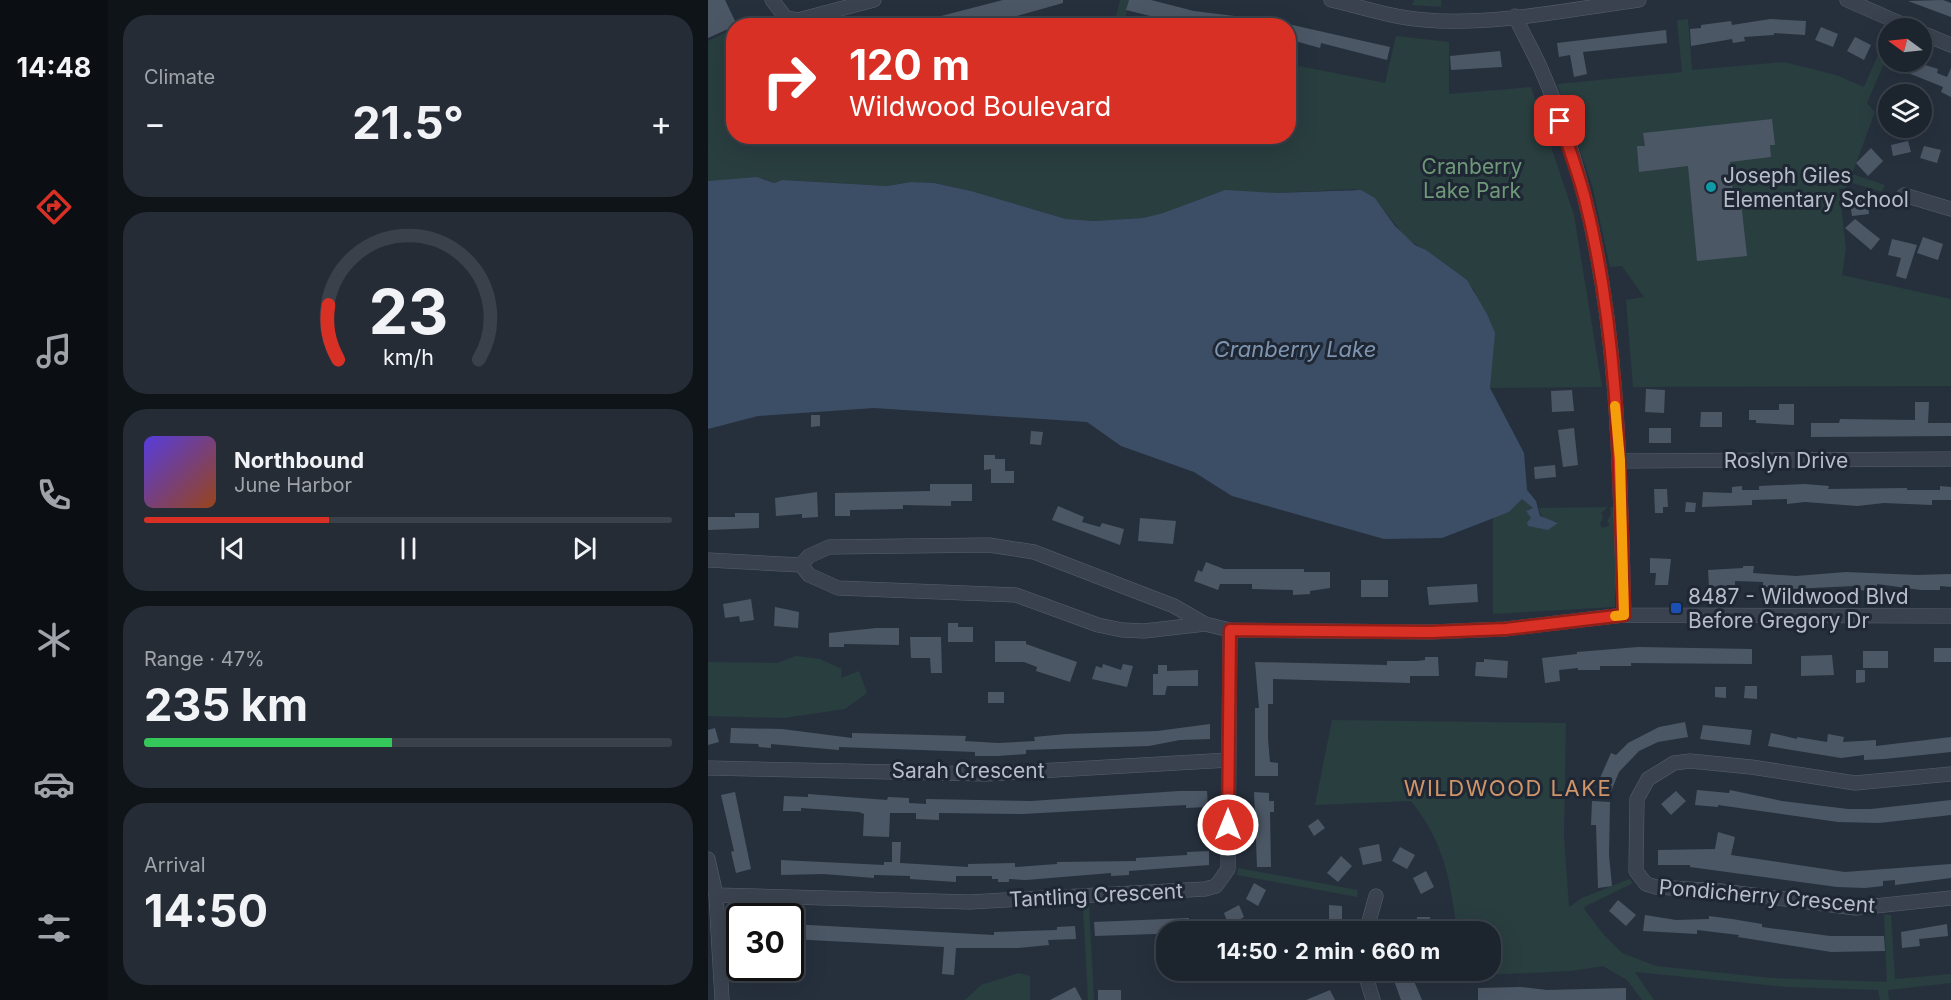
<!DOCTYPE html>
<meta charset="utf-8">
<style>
body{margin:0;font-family:Inter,sans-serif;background:#252c36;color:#f1f3f6;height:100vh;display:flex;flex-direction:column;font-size:22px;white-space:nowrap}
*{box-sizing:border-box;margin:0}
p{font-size:20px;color:#a0a4aa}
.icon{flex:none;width:33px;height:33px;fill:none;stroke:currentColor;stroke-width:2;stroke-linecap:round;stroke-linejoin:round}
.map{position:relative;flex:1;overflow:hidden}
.sheet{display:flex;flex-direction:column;gap:15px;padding:15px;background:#0f1419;width:600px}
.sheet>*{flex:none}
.guide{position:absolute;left:18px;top:18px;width:570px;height:126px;border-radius:24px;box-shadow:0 6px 24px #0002,0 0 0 2px #3a414a;background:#d93025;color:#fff;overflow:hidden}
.needle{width:39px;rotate:285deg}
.buttons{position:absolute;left:1170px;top:18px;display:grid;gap:12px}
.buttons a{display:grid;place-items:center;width:54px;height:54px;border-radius:50%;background:#1c242e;box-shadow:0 6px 24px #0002,0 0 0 2px #3a414a;font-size:30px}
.speed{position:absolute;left:18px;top:903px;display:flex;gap:12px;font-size:30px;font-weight:700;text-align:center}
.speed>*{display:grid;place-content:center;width:78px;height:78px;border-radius:50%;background:#1c242e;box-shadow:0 6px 24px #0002,0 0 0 2px #3a414a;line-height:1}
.speed .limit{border:3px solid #111;border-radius:9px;background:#fff;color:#111}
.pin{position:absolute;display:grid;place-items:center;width:51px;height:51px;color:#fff;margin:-26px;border-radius:12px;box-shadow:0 3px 9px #0006}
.me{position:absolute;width:66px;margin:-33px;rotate:0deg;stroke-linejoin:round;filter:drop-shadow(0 0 4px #0008)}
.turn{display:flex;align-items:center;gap:21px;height:126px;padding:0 24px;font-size:27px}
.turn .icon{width:78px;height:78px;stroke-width:2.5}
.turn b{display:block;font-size:42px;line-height:51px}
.big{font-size:45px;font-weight:700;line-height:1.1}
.sheet .card{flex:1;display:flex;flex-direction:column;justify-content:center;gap:9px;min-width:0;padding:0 21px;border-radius:24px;background:#252c36}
.sheet .dial{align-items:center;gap:0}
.dial svg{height:156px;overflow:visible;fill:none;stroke:#3a414a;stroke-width:7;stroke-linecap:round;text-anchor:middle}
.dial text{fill:#f1f3f6;stroke:none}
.song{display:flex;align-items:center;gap:18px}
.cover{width:72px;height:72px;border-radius:9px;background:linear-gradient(135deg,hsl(250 70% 55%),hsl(20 70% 35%))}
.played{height:6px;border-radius:3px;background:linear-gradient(90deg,#d93025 35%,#3a414a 35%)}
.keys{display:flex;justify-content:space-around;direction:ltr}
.heat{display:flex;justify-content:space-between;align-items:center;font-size:33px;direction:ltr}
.charge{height:9px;border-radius:4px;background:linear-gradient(90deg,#34c759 47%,#3a414a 0)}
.trip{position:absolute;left:448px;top:921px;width:345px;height:60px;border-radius:24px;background:#1c242e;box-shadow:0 6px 24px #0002,0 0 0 2px #3a414a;font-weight:700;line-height:60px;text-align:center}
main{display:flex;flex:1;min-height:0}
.menu{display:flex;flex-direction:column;width:108px;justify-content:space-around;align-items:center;background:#0b0e12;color:#a0a4aa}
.menu .icon{width:42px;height:42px}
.menu .current{color:#d93025}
.menu b{font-size:27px;color:#f1f3f6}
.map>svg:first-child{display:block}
</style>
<main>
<nav class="menu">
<b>14:48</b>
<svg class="icon current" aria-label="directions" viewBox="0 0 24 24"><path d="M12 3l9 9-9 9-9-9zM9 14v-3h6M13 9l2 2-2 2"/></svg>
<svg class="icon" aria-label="music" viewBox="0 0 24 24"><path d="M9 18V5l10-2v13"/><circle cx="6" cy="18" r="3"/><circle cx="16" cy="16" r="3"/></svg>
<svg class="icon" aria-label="phone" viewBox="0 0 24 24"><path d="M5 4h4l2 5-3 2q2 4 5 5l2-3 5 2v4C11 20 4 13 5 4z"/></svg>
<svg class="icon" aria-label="climate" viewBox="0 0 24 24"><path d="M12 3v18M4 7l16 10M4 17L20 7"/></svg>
<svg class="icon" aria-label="car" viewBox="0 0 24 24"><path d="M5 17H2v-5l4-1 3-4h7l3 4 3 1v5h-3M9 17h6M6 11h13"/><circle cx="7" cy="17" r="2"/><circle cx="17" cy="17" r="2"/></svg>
<svg class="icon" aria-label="filters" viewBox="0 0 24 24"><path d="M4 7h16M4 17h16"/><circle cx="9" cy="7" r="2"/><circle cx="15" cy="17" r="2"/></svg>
</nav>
<section class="sheet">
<div class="card"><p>Climate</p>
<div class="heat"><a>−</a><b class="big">21.5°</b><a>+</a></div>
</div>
<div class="card dial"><svg viewBox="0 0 100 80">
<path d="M14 69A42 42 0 1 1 86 69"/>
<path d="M14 69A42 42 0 0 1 9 41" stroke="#d93025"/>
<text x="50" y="56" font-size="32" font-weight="700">23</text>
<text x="50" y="72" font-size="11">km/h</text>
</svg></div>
<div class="card">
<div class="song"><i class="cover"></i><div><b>Northbound</b><p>June Harbor</p></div></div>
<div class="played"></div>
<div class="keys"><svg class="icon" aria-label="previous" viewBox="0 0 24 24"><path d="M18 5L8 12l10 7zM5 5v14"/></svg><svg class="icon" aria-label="pause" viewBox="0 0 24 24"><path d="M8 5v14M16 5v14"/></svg><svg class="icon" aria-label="next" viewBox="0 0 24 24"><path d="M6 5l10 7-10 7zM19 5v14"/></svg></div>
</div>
<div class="card"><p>Range · 47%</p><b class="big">235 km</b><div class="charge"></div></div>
<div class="card"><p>Arrival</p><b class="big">14:50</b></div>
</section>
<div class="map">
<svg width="1243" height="1000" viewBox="0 0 1243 1000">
<rect width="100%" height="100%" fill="#26303d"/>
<path fill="#293e3f" d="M412 0H421L416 25 406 26Z
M706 0H733V7L704 5Z
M980 19 984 70 1076 62 1128 75 1156 87 1177 39 1180 41V54L1159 103 1167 112 1144 174 1177 185 1174 192 1141 182 1137 190 1131 188 1138 249 1134 275 1243 299V386L925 387 918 300 936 297 914 266 902 267 884 185 849 84 974 72 969 20Z
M25 29 26 136H580L581 64 677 83 688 36 741 42V94L823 87 866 215 894 387 782 388 785 347 766 290 756 278 696 236 667 198 647 189 569 193 515 191 455 213 435 218 386 221 358 219 263 191 226 183 203 182 179 186 74 180 66 183 54 178 0 181V41Z
M814 499 825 508 818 511 823 518 819 521 822 526 840 530 849 521C839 521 833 519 831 508L900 507 893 513 895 517 892 524 894 528 902 525 899 521 903 514 902 507H907V607L785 614V517L801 512Z
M88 656 112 659 134 669 133 678 151 671 159 693 137 709 76 718 0 716V662L69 663Z
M624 720 858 723 856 836 861 907 874 898 921 879 925 883 878 906 876 909 896 935 914 953 948 966 1064 978 1179 982 1176 915H1183L1187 979 1243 974V983L1180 990 1181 1000H1172L1170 990 1080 987 927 972 946 1000H934L919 980 895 966 864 971 755 976 754 971 783 970V932L749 931C742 879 737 844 703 801L607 805Z
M530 868 650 890 649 897 529 875Z
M381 904 386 1000H380L375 905Z
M311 973 322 976V1000H257L273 985Z"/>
<path fill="#3c4e66" d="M49 177 66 183 74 180 179 186 203 182 226 183 263 191 358 219 386 221 435 218 455 213 517 190 569 193 653 190 667 198 687 226 707 245 718 250 759 280 779 314 787 333 782 388 816 453 819 490 828 501 832 516 850 523 840 530 820 526 819 522 823 518 818 511 825 508 814 499 801 512 734 538 676 539 524 496 486 472 413 446 379 422 166 408 50 416 0 429V181Z"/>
<path fill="#4c5766" d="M0 0H17L29 25 0 38Z
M295 0H355V3L274 26H207L206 23Z
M421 0H443L486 11 559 20V26H505L480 21 479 25 418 10Z
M1235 0 1243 3V17L1200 1Z
M1062 19 1098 21 1097 35 1066 33V35L1036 37 1037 41 1025 43 1024 39 983 46 982 29 993 28V25L1023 21 1024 25Z
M580 24 682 47 679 60 613 43 612 48 580 39Z
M1113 27 1130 34 1125 47 1107 40Z
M958 30 959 43 875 52 879 74 866 77 862 55 851 57 849 43Z
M1147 37 1163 45 1156 60 1139 51Z
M792 51 794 67 743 70 742 56Z
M1173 62H1208L1230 69 1229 73 1239 77 1243 68V97L1233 92 1235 87Z
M1064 119 1067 145H1062L1063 157 1022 162 1026 203 1033 202 1039 256 989 261 980 166 931 172 929 146H937L935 133Z
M1200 141 1203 152 1185 156 1183 145Z
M1216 146 1233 150 1229 163 1212 158Z
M1163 148 1175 161 1160 176 1148 163Z
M1158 193 1161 214 1144 216 1141 195Z
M1147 219 1172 239 1163 250 1137 228Z
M1215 237 1235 244 1230 260 1209 253Z
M1184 239 1209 245 1198 279 1188 276 1193 258 1180 255Z
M938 389 957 390 956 413 937 412Z
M864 390 866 411 844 412 843 391Z
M1207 402H1221L1220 423H1243V436L1103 437V423H1131L1132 419 1207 420Z
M1071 404H1086V425L1048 423V420H1041V410H1071Z
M993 412H1014V427H992Z
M103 415H112V426L103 427Z
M866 428 870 465 855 467 850 430Z
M941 428H963V443H941Z
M323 431 335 432 333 445 322 444Z
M276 455H287V459H297V471H306V483H283V469L276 470Z
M847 465 848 477 827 479 826 467Z
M222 484H264V501H243V506L195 505V509L142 510V516H127V493L222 491Z
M1097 484 1121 486 1120 489 1199 488V490H1232V486L1243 487V500H1224V505L1176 503 1149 506 1097 502 1079 504V499L1044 500V505L994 507 995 492 1024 493V487L1034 486V490H1051V486Z
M946 489H959L960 507H955V513H947Z
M109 492 110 517 94 518V514L68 516 67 498Z
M978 502 988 503 987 512H977Z
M350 506 376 517 374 522 392 527 394 523 416 529 412 545 344 520Z
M27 513H51V528L0 530V517H27Z
M432 518 468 521 465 544 430 541Z
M942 558 963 559 960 585H947L948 573H942Z
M498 562 516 569H596V572H622V588L602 591V594L585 595V590L544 589V584H512L510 590 486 581 490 570 494 572Z
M1035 566H1046L1045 573 1088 576 1138 572 1209 575 1243 574V587L1232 586V590H1213L1169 584V591L1147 590V586L1081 589 1055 587V582L1027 581V585L1001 587 1000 570 1035 568Z
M653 580H680V597H653Z
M769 584 770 602 721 605 719 587Z
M43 599 46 620 32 622 31 616 17 618 15 604Z
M67 607 91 612 90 628 66 626Z
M240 623H250V627H265V642H240Z
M168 628H191V645L136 644V647H121V633Z
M202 637H233L234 673H223L222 658H203Z
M287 641H318V644L369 662 362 682 328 671 329 667 316 662H287Z
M930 647 1044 649V664L923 663V666H892V670H870V668L851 670 852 681 837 683 834 658 869 654V652Z
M1226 648H1243V662H1226Z
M1155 651H1180V668H1155Z
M1124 655 1126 675 1093 676V656Z
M717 657H730L731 676H702V683L565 679V704H560V739L562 762 570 763V776H547V708H551L547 662 679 665V661H709L717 660Z
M776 659 800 661 799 678 767 676 768 662H776Z
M395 664 413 670 415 664 425 666 419 687 384 679 388 666 394 668Z
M450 665H459V671L490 670V686H459L457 695H445V674H450Z
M1148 670H1157V682L1148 683Z
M1037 686H1049V699L1036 698Z
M1007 687H1018V698L1007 697Z
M280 692H296V703H280Z
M977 722 980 737 950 742 931 751 911 772 902 794 888 787 903 753 908 755 920 743 951 727Z
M502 724V739L472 740 441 746 318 750V754L290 756H267V752L131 747V750L63 744V748L51 747 50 744 22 743 23 728 74 729 144 738V733L258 736 257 741 290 743 327 741 326 737 358 734 449 731Z
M995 725 1044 730 1042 745 992 739Z
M7 728 11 742 0 745V730Z
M1063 733 1089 739V737L1119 742 1120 734 1136 737 1135 742 1168 740V746L1243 737V752L1176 759 1156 760V755L1133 758 1060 746Z
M989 790 1021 793 1022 790 1074 801 1140 809H1163L1243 800V815L1171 823 1130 822 1010 805V807L987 805Z
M471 791H499L500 807 478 808V805L315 814 231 813V820L208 819V813H182L181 837 155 836 156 814 151 812 93 808V811H75L76 796 100 797V794L179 800 180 797 201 798V803L218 804V799L323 801Z
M968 791 978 801 963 815 953 804Z
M27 792 43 869 28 873 23 852 26 851 13 795Z
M546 792 561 793V801H566V812H562L563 867H549Z
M884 801 902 802 901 855 904 886 890 888 888 825H883Z
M610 819 617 828 606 836 600 826Z
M1010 832 1027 837 1023 855 1137 872 1243 864V878L1187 885V880L1175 881V886L1157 888 1129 887 982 867V865H950V850L1007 849Z
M184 842H193L192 863 260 867V864L307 863V867L349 864V862L428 861V858L479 855V852L501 851V865L421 871V875L403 876V873L318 880 301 879V882H290V879H284V876H248V882L202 879V876L166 875V878L115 874 73 875V860L176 865V862H184Z
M671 844 674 861 655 865 651 848Z
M692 847 707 855 699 869 684 861Z
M633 856 644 866 630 882 619 873Z
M718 871 726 887 713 894 705 878Z
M546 883 558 890 550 906 538 899Z
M910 900 928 915 918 926 901 911Z
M531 905 536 917 531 920 533 923 522 929 516 913Z
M621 905 634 906V923H621Z
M937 915 968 920 1001 919V916L1024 919 1054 924V927L1122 936H1176L1177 951 1123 952 1030 937 1031 935 989 930V934L935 931Z
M709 917H722V932H709Z
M481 918V920L507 919V932L387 936 386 922Z
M82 924 286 935V932L349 930V927L367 926 368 939 340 940 341 945 310 948H248L246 975 234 974 236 947 82 939Z
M1239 924 1240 936 1211 939 1212 946 1194 948 1193 932Z
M37 968H53V979L38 980Z
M701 970 709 988 714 1000H693L685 978Z
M367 987 374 1000H342Z
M813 987 839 990 918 988V1000H770V988Z
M390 990H413V1000H390Z
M622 990 627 1000H598Z"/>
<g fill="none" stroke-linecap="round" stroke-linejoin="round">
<g stroke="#57606b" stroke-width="15">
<path id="minor" d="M64 0 78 18 90 20 166 0
M623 0C654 7 685 18 717 20 785 26 863 9 931 0
M1139 0 1203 28
M807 16C815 34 825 51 833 69 851 110 866 156 877 199 911 334 912 476 916 615
M1214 33 1243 45
M1196 195 1243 209
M912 461 1243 459
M0 560 93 565 101 575 130 588 308 595 390 625 414 630 436 631 497 624
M93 565 101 556 121 547 281 545 326 552 466 606 497 624 522 630 722 632 797 629 916 615 1243 616
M0 768 278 774 521 760
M1243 774 1147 783 1043 767 982 761 966 763 940 779 929 799 928 871 938 884 948 887 1013 891 1148 908 1243 898
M0 859 8 895 14 1000
M8 895 262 902 497 889 508 886 520 869 522 630
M658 932 668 896
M656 970 665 1000"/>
</g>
<use href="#minor" stroke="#39424e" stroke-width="14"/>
</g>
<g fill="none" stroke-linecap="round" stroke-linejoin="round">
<g stroke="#8d1f18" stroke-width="15">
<path id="route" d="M520 825 522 630 722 632 798 629 916 615C912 476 911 334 877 199 870 172 860 146 852 121"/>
</g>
<use href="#route" stroke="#d93025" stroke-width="10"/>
<path stroke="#f59e0b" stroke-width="10" d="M907 406 912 460 916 615 907 616"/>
</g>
<circle fill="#0f9aa8" stroke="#1e2733" stroke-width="2" cx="1003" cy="187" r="6"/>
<rect fill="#1a4fb4" stroke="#1e2733" stroke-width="2" x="962" y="602" width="12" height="12" rx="3"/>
<g text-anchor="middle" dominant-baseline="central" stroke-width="6" stroke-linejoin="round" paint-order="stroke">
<g font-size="21" fill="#6e9877" stroke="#1e2733">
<text x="764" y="166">Cranberry<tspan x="764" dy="24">Lake Park</tspan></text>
</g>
<g font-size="21" fill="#b6bdc8" stroke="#1e2733" text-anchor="start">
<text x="1015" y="175">Joseph Giles<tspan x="1015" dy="24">Elementary School</tspan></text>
<text x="980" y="596">8487 - Wildwood Blvd<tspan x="980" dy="24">Before Gregory Dr</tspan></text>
</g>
<g font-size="21" fill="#b6bdc8" stroke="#1e2733">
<text x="1078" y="460">Roslyn Drive</text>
<text x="260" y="770">Sarah Crescent</text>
<text transform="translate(388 895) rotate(-3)">Tantling Crescent</text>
<text transform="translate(1059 896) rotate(5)">Pondicherry Crescent</text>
</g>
<g font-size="22" font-style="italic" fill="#7e94af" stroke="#1e2733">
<text x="587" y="349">Cranberry Lake</text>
</g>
<g font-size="22" letter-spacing="1.5" fill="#d09569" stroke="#1e2733">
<text x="800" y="788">WILDWOOD LAKE</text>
</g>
</g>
</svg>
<div class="buttons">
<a><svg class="needle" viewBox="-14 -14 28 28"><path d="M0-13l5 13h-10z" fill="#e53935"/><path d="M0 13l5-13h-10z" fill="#a0a4aa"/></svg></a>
<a><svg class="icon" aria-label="layers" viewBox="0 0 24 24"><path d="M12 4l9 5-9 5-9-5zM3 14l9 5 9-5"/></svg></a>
</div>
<div class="speed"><div class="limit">30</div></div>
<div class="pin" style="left:852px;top:121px;background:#d93025"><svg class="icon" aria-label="arrive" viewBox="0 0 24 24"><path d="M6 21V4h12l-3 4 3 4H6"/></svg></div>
<svg class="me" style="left:520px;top:825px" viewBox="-20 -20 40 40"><circle r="17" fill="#d93025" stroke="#fff" stroke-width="3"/><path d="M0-11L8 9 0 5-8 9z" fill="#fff"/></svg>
<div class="trip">14:50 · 2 min · 660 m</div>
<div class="guide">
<div class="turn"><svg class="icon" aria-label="right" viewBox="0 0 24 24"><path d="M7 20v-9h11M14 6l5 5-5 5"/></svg><div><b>120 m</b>Wildwood Boulevard</div></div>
</div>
</div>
</main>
